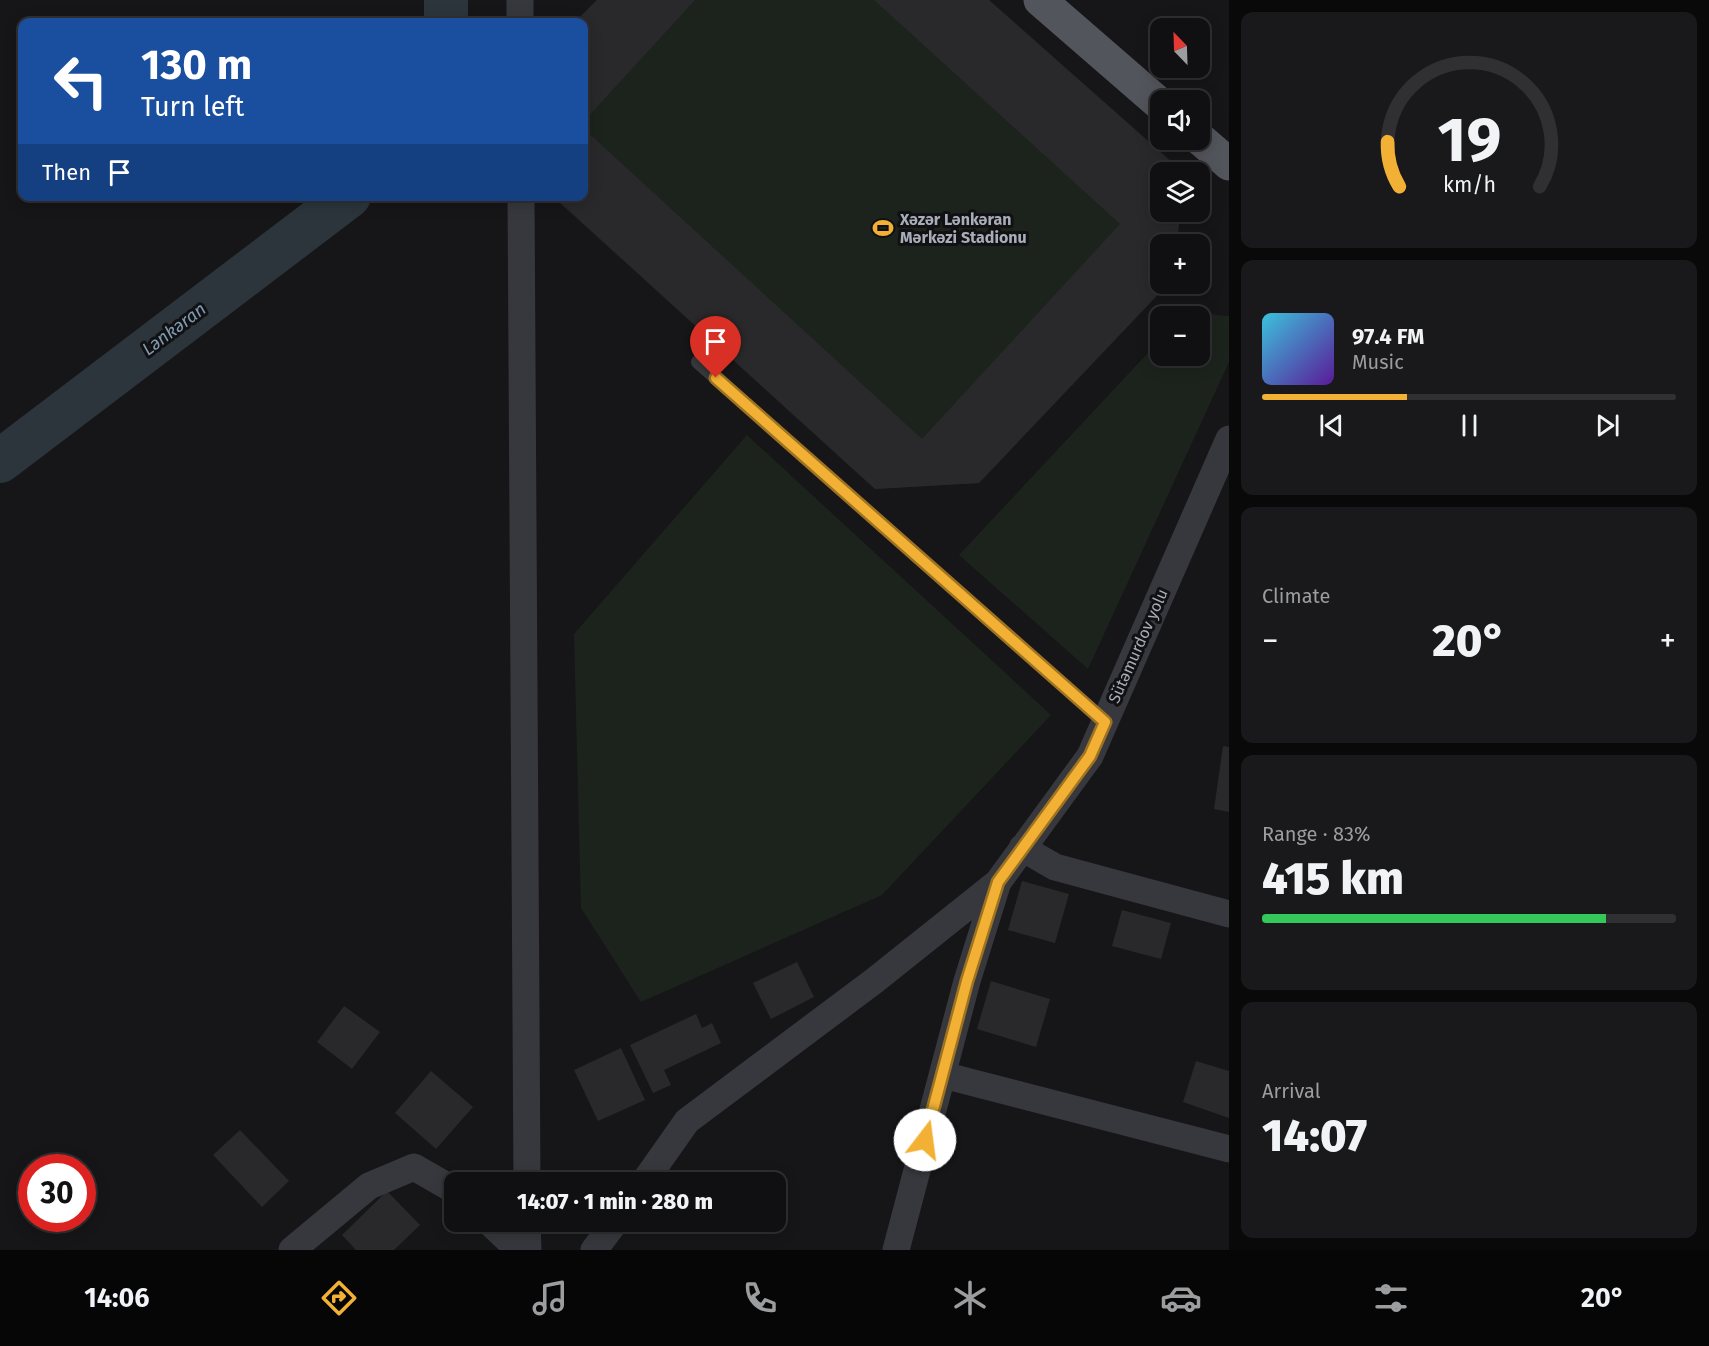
<!DOCTYPE html>
<meta charset="utf-8">
<style>
body{margin:0;font-family:"Fira Sans",sans-serif;background:#19191b;color:#f1f3f6;height:100vh;display:flex;flex-direction:column;font-size:22px;white-space:nowrap}
*{box-sizing:border-box;margin:0}
p{font-size:20px;color:#9c9d9f}
.icon{flex:none;width:33px;height:33px;fill:none;stroke:currentColor;stroke-width:2;stroke-linecap:round;stroke-linejoin:round}
.map{position:relative;flex:1;overflow:hidden}
.drawer{display:flex;flex-direction:column;gap:12px;padding:12px;background:#09090a;width:480px}
.drawer>*{flex:none}
.hud{position:absolute;left:18px;top:18px;width:570px;height:183px;border-radius:12px;box-shadow:0 3px 15px #0003,0 0 0 2px #303032;background:#1a4fa0;color:#fff;overflow:hidden}
.needle{width:39px;rotate:337deg}
.buttons{position:absolute;left:1150px;top:18px;display:grid;gap:12px}
.buttons a{display:grid;place-items:center;width:60px;height:60px;border-radius:12px;background:#101012;box-shadow:0 3px 15px #0003,0 0 0 2px #303032;font-size:30px}
.speed{position:absolute;left:18px;top:1154px;display:flex;gap:12px;font-size:30px;font-weight:700;text-align:center}
.speed>*{display:grid;place-content:center;width:78px;height:78px;border-radius:50%;background:#101012;box-shadow:0 3px 15px #0003,0 0 0 2px #303032;line-height:1}
.speed .limit{border:9px solid #d22;background:#fff;color:#111}
.pin{position:absolute;display:grid;place-items:center;width:51px;height:51px;color:#fff;margin:-62px -26px;border-radius:50% 50% 50% 0;rotate:-45deg;box-shadow:0 0 6px #0007}
.pin .icon{rotate:45deg}
.me{position:absolute;width:66px;margin:-33px;rotate:15deg;stroke-linejoin:round;filter:drop-shadow(0 0 4px #0008)}
.turn{display:flex;align-items:center;gap:21px;height:126px;padding:0 24px;font-size:27px}
.turn .icon{width:78px;height:78px;stroke-width:2.5}
.turn b{display:block;font-size:42px;line-height:51px}
.then{display:flex;align-items:center;height:57px;padding:0 24px;background:#0003;gap:12px;font-size:22px}
.big{font-size:45px;font-weight:800;line-height:1.1}
.drawer .tile{flex:1;display:flex;flex-direction:column;justify-content:center;gap:9px;min-width:0;padding:0 21px;border-radius:12px;background:#19191b}
.drawer .dial{align-items:center;gap:0}
.dial svg{height:156px;overflow:visible;fill:none;stroke:#303032;stroke-width:7;stroke-linecap:round;text-anchor:middle}
.dial text{fill:#f1f3f6;stroke:none}
.song{display:flex;align-items:center;gap:18px}
.cover{width:72px;height:72px;border-radius:9px;background:linear-gradient(135deg,hsl(190 70% 55%),hsl(270 70% 35%))}
.played{height:6px;border-radius:3px;background:linear-gradient(90deg,#f2b134 35%,#303032 35%)}
.keys{display:flex;justify-content:space-around;direction:ltr}
.heat{display:flex;justify-content:space-between;align-items:center;font-size:33px;direction:ltr}
.charge{height:9px;border-radius:4px;background:linear-gradient(90deg,#34c759 83%,#303032 0)}
.trip{position:absolute;left:444px;top:1172px;width:342px;height:60px;border-radius:12px;background:#101012;box-shadow:0 3px 15px #0003,0 0 0 2px #303032;font-weight:800;line-height:60px;text-align:center}
.menu{display:flex;height:96px;justify-content:space-around;align-items:center;background:#060607;color:#9c9d9f}
.menu .icon{width:42px;height:42px}
.menu .current{color:#f2b134}
.menu b{font-size:27px;color:#f1f3f6}
main{display:flex;flex:1;min-height:0}
.map>svg:first-child{display:block}
</style>
<main>
<div class="map">
<svg width="1229" height="1250" viewBox="0 0 1229 1250">
<rect width="100%" height="100%" fill="#161618"/>
<path fill="#1c231d" d="M597 0H989L1183 172H1161V212H1180L1177 244H1161V284H1168L979 483 875 489 553 197 584 196V22H575Z
M1186 312 1229 316V362L1088 669 959 555 1161 339V356H1200V316H1182Z
M747 435 1051 715 882 895 641 1002 581 908 574 634Z"/>
<g fill="none" stroke-linecap="round" stroke-linejoin="round">
<path stroke="#2c353c" stroke-width="44" d="M446 22V0
M0 461 349 196"/>
</g>
<path fill="#29292c" d="M597 0H695L584 121V22H575Z
M874 0H989L1183 172H1161V212H1180L1177 244H1161V284H1168L979 483 875 489 553 196H584V129L922 439 1120 224Z
M1223 746 1229 747V812L1214 809Z
M1022 881 1069 894 1055 943 1008 930Z
M1122 910 1171 923 1161 959 1112 946Z
M797 962 814 997 771 1019 753 983Z
M991 981 1050 999 1036 1047 977 1029Z
M344 1006 380 1032 352 1069 317 1042Z
M696 1014 702 1028 712 1023 721 1043 664 1070 671 1085 653 1093 630 1045Z
M621 1048 645 1100 598 1121 574 1070Z
M1196 1061 1229 1071V1118L1183 1102Z
M431 1071 473 1107 436 1149 395 1113Z
M240 1130 289 1181 262 1207 213 1155Z
M387 1191 420 1225 394 1250H356L342 1235Z"/>
<g fill="none" stroke-linecap="round" stroke-linejoin="round">
<path stroke="#37383d" stroke-width="14" d="M698 362 1105 722"/>
<path stroke="#37383d" stroke-width="27" d="M520 0V22
M521 196 527 1182
M1022 848 1055 867 1229 914
M943 1075 1229 1149
M644 1182 687 1121 874 981 998 882
M488 1221 519 1250
M527 1221 528 1250
M292 1250 369 1186 414 1167 454 1190
M594 1250 616 1221
M896 1250 967 981 998 882 1090 756 1229 439"/>
<path stroke="#53555c" stroke-width="33" d="M1040 0 1161 105
M1200 139 1229 164"/>
</g>
<g fill="none" stroke-linecap="round" stroke-linejoin="round">
<g stroke="#9d7322" stroke-width="15">
<path id="route" d="M716 378 1105 722 1090 756 998 882 967 981 925 1140"/>
</g>
<use href="#route" stroke="#f2b134" stroke-width="10"/>
</g>
<defs>
<g id="stadium-bare" transform="scale(1.62)"><path d="M0-5a6.5 5 0 1 0 0 10a6.5 5 0 1 0 0-10ZM-3.5-1.8h7v3.6h-7Z" fill="#f2b134" stroke="#111113" stroke-width="2.5" paint-order="stroke"/></g>
</defs>
<g fill-rule="evenodd">
<use href="#stadium-bare" x="883" y="228"/>
</g>
<g text-anchor="middle" dominant-baseline="central" stroke-width="6" stroke-linejoin="round" paint-order="stroke">
<g font-size="16" font-weight="bold" fill="#a8adb8" stroke="#111113" text-anchor="start">
<text x="900" y="219">Xəzər Lənkəran<tspan x="900" dy="18">Mərkəzi Stadionu</tspan></text>
</g>
<g font-size="16" fill="#a8adb8" stroke="#111113">
<text transform="translate(1138 646) rotate(-66)">Sütəmurdov yolu</text>
</g>
<g font-size="18" font-style="italic" fill="#7f9bb3" stroke="#111113">
<text transform="translate(174 329) rotate(-37)">Lənkəran</text>
</g>
</g>
</svg>
<div class="buttons">
<a><svg class="needle" viewBox="-14 -14 28 28"><path d="M0-13l5 13h-10z" fill="#e53935"/><path d="M0 13l5-13h-10z" fill="#9c9d9f"/></svg></a>
<a><svg class="icon" aria-label="sound" viewBox="0 0 24 24"><path d="M4 9h4l5-4v14l-5-4H4zM17 9q2 3 0 6"/></svg></a>
<a><svg class="icon" aria-label="layers" viewBox="0 0 24 24"><path d="M12 4l9 5-9 5-9-5zM3 14l9 5 9-5"/></svg></a>
<a>+</a>
<a>−</a>
</div>
<div class="speed"><div class="limit">30</div></div>
<div class="pin" style="left:716px;top:378px;background:#d93025"><svg class="icon" aria-label="arrive" viewBox="0 0 24 24"><path d="M6 21V4h12l-3 4 3 4H6"/></svg></div>
<svg class="me" style="left:925px;top:1140px" viewBox="-20 -20 40 40"><circle r="19" fill="#fff"/><path d="M0-13L10 11 0 6-10 11z" fill="#f2b134"/></svg>
<div class="trip">14:07 · 1 min · 280 m</div>
<div class="hud">
<div class="turn"><svg class="icon" aria-label="left" viewBox="0 0 24 24"><path d="M17 20v-9H6M10 6l-5 5 5 5"/></svg><div><b>130 m</b>Turn left</div></div>
<div class="then">Then<svg class="icon" aria-label="arrive" viewBox="0 0 24 24"><path d="M6 21V4h12l-3 4 3 4H6"/></svg></div>
</div>
</div>
<section class="drawer">
<div class="tile dial"><svg viewBox="0 0 100 80">
<path d="M14 69A42 42 0 1 1 86 69"/>
<path d="M14 69A42 42 0 0 1 8 46" stroke="#f2b134"/>
<text x="50" y="56" font-size="32" font-weight="700">19</text>
<text x="50" y="72" font-size="11">km/h</text>
</svg></div>
<div class="tile">
<div class="song"><i class="cover"></i><div><b>97.4 FM</b><p>Music</p></div></div>
<div class="played"></div>
<div class="keys"><svg class="icon" aria-label="previous" viewBox="0 0 24 24"><path d="M18 5L8 12l10 7zM5 5v14"/></svg><svg class="icon" aria-label="pause" viewBox="0 0 24 24"><path d="M8 5v14M16 5v14"/></svg><svg class="icon" aria-label="next" viewBox="0 0 24 24"><path d="M6 5l10 7-10 7zM19 5v14"/></svg></div>
</div>
<div class="tile"><p>Climate</p>
<div class="heat"><a>−</a><b class="big">20°</b><a>+</a></div>
</div>
<div class="tile"><p>Range · 83%</p><b class="big">415 km</b><div class="charge"></div></div>
<div class="tile"><p>Arrival</p><b class="big">14:07</b></div>
</section>
</main>
<nav class="menu">
<b>14:06</b>
<svg class="icon current" aria-label="directions" viewBox="0 0 24 24"><path d="M12 3l9 9-9 9-9-9zM9 14v-3h6M13 9l2 2-2 2"/></svg>
<svg class="icon" aria-label="music" viewBox="0 0 24 24"><path d="M9 18V5l10-2v13"/><circle cx="6" cy="18" r="3"/><circle cx="16" cy="16" r="3"/></svg>
<svg class="icon" aria-label="phone" viewBox="0 0 24 24"><path d="M5 4h4l2 5-3 2q2 4 5 5l2-3 5 2v4C11 20 4 13 5 4z"/></svg>
<svg class="icon" aria-label="climate" viewBox="0 0 24 24"><path d="M12 3v18M4 7l16 10M4 17L20 7"/></svg>
<svg class="icon" aria-label="car" viewBox="0 0 24 24"><path d="M5 17H2v-5l4-1 3-4h7l3 4 3 1v5h-3M9 17h6M6 11h13"/><circle cx="7" cy="17" r="2"/><circle cx="17" cy="17" r="2"/></svg>
<svg class="icon" aria-label="filters" viewBox="0 0 24 24"><path d="M4 7h16M4 17h16"/><circle cx="9" cy="7" r="2"/><circle cx="15" cy="17" r="2"/></svg>
<b>20°</b>
</nav>
